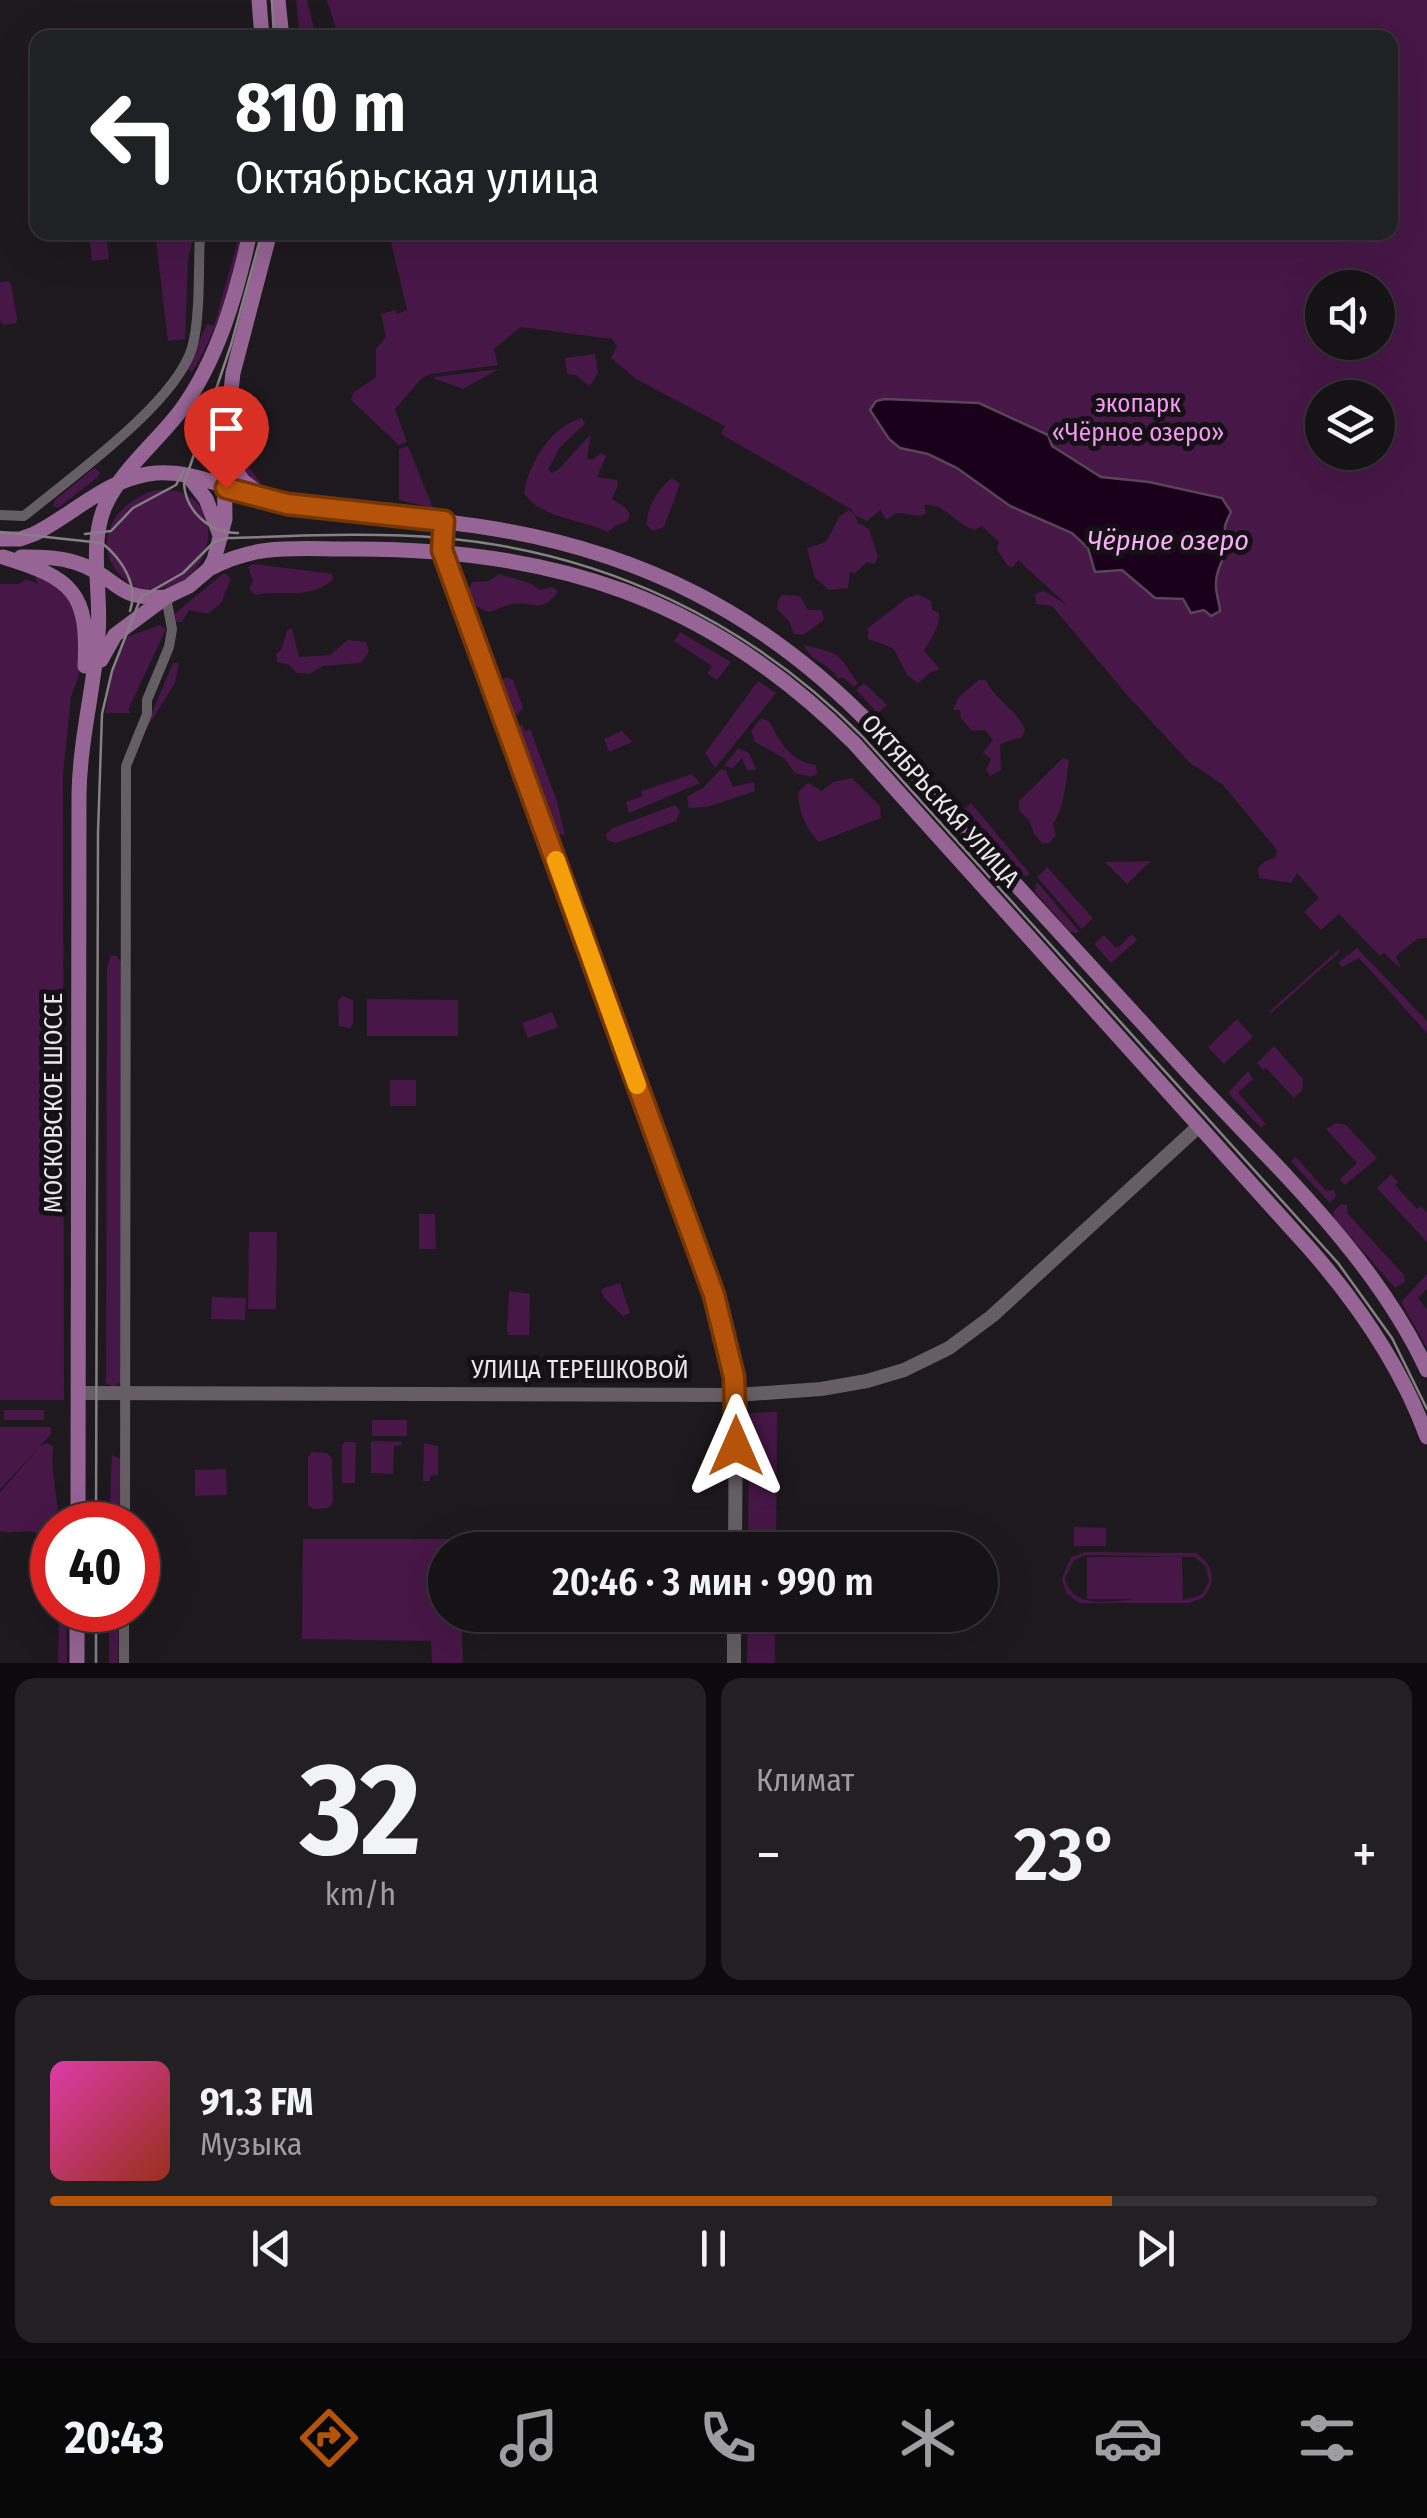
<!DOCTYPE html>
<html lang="ru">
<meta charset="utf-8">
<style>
body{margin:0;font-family:"Fira Sans Condensed",sans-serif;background:#232023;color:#f1f3f6;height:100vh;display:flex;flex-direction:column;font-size:38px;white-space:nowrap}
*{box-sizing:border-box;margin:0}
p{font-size:32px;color:#9e9ea1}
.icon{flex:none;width:55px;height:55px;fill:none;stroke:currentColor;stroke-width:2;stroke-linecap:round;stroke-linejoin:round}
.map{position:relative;height:1663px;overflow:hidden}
.drawer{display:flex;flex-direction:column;gap:15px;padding:15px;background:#0c0a0c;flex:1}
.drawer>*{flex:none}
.hud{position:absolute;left:30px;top:30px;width:1368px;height:210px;border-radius:20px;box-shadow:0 10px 40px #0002,0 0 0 2px #353235;background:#202124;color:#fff;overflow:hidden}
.fabs{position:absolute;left:1305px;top:270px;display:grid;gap:20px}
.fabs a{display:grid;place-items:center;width:90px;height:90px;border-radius:50%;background:#161316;box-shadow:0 10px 40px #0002,0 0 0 2px #353235;font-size:50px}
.speed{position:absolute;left:30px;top:1502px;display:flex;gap:20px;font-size:50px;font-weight:700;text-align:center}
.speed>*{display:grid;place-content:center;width:130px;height:130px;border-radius:50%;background:#161316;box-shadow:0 10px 40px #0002,0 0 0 2px #353235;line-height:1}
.speed .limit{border:15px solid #d22;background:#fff;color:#111}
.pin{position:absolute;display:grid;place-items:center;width:85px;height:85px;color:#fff;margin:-102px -42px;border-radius:50% 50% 50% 0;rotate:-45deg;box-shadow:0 0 10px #0007}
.pin .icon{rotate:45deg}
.me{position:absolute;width:110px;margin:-55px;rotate:0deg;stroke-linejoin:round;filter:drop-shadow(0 0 8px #0008)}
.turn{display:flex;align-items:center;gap:35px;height:210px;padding:0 40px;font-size:45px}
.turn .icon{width:130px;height:130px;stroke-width:2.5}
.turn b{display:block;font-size:70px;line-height:85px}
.big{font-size:75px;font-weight:600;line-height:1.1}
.drawer .card{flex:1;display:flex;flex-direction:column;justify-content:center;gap:15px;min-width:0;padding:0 35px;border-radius:20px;background:#232023}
.drawer .dial{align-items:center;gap:0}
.dial b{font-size:130px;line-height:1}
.song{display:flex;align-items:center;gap:30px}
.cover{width:120px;height:120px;border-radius:15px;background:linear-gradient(135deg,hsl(320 70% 55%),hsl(10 70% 35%))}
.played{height:10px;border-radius:5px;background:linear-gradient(90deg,#b45309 80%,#353235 80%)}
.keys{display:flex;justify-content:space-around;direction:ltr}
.heat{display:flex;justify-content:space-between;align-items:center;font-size:55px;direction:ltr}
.drawer .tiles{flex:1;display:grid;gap:15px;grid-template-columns:1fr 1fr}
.card:last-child{grid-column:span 2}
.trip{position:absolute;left:428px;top:1532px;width:570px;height:100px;border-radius:50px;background:#161316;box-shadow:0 10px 40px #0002,0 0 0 2px #353235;font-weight:600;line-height:100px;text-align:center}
.tab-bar{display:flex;height:160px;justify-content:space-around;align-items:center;background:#090809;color:#9e9ea1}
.tab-bar .icon{width:70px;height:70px}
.tab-bar .on{color:#b45309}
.tab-bar b{font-size:45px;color:#f1f3f6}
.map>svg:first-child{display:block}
</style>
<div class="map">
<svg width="1427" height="1663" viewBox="0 0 1427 1663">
<rect width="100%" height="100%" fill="#1e191e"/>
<path fill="#471747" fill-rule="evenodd" d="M296 0H307L316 37H300Z
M327 0H1427V938L1417 939 1396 956 1401 969 1384 953 1380 956 1339 914 1321 930 1304 912 1319 898 1297 873 1291 883 1259 878 1258 868 1265 861 1275 858 1277 850 1223 785 1189 762 1127 695 1052 606 1036 604 1035 594 1044 591 1067 605 1018 560 1013 567 1008 566 997 550 999 542 982 526 975 530C955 525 946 503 924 505L926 513 921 516 897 513 886 520 881 510 867 521 855 515 858 523 869 529 878 557 874 564 867 562 854 574 850 571 848 588 829 590 815 578 807 548 826 542 839 517 849 510 855 515 851 509 721 434 725 426 636 379 611 358 617 346 612 339 521 327 494 349 498 365 431 374 422 378 395 409 407 442 399 445 351 400 353 393 376 377V349L386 337 381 314 395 310 397 314 407 310 389 233 1390 232V38H339ZM1322 288H1378V342H1322ZM1322 398H1378V452H1322Z
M89 233H106L109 259 92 261Z
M155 233H194L188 260 185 339 168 341Z
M240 233C245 260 210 346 192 372L187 369 207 324 214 326Z
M8 281 11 284 17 318 16 323 3 325 0 320V282Z
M595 354 598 373 590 386 576 375 567 374 565 358Z
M499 369 463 389 435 379 434 377Z
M582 418 585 424 560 447 548 470 552 473 558 470 591 434 587 458 592 460 601 453 606 456 597 477 617 480 618 486 612 499 626 508 630 515 627 521 615 526 608 532C583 520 540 518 524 493 529 463 550 427 582 418Z
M408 446 433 508 399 500V449Z
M239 454 266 490 367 500 276 497 256 488 233 455Z
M94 468 100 472 98 477 58 508 53 506 54 501Z
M672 478 680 484 664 527 653 531 647 525C645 510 660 486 672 478Z
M157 490C233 484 220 593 148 589 137 589 128 583 121 576 88 542 118 499 157 490Z
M253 564 326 573 332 574 333 580C305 601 284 589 255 595L249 589 253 581 248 567Z
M224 573 231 578 221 603 208 614 189 610 182 622H174V615L178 611Z
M499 574 530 583 540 590 552 587 558 591C542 615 533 601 513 604 505 605 497 610 489 612L471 604 467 593 472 582 489 581Z
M38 575 57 583 83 619 79 675 71 697 63 774 64 1400H0V584H19L26 579 38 584 35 578Z
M918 594 931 601 932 610 939 613C941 627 929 640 924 651L940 669 931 672 918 683 908 676 893 648 868 639V628L907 598Z
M782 595 800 596 808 610H822L824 620 803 635 794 634 789 621 777 609 778 600Z
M160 625 166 629 128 710 131 713H105L112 675 126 637Z
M288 629H292L299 657 330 655 348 640 366 642 369 651 361 663 323 666 310 674 297 673 289 665 277 662 276 654 281 650Z
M680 632 731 662 717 680 707 674 712 666 674 641Z
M804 645C846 655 837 654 858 683L854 687 842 677 838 679C829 662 811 663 804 645Z
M173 663H179L175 683 143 734Z
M506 677 513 680 523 707 518 715H510C503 706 501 696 499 684Z
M979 680H986C994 700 1017 709 1025 730L1022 737 1000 744 1001 770 990 776 986 770 991 759 983 753 993 740 985 730 972 731 961 718 960 710H953L958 698Z
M758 681 776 693 715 768 705 753Z
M864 683 887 705 875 716 874 709 856 690Z
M761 718 770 722C779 742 793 763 816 765L817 774 811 777 795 773 784 758 755 742 751 731Z
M522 724 525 731 530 729 557 801 565 835 552 833 513 728Z
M622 731 632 742 609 752 604 739Z
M738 748 749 753 756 770H747L742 758 733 768 724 766Z
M1063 758 1069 760C1066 782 1065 805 1053 824L1056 835 1049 843 1043 844 1034 834 1029 820 1019 810V801Z
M721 769 726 771 733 787 754 782 755 791 707 807 689 808 687 797 704 787Z
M692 774 700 783 629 813 626 802 643 796 641 791Z
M852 778 880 806 881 818 819 842C807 831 796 807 799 791L808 783 822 791 833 782Z
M971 803 1030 874 1027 876 1019 875 965 815V809Z
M672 806H676L680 812 676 821 616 843 607 840 606 834 613 828Z
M1151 861 1127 884 1105 862Z
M1047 867 1093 918 1082 929 1037 877Z
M1037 882 1079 931 1077 933 1070 932 1035 892Z
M1132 934 1137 940 1111 963 1094 944 1104 935 1115 947H1119Z
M1357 948 1427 1021V1033L1359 958 1342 967 1338 963Z
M1339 949V953L1270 1014 1271 1010Z
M111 955 117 956 121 963V1382L113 1387 106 1383 107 968Z
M342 996 353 1000V1024L350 1028 339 1026 338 1001Z
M367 999 458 1000V1036H367Z
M552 1012 558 1027 528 1038 522 1023Z
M1237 1019 1253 1037 1224 1064 1208 1047Z
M1274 1046 1303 1079 1302 1091 1294 1098 1266 1068 1263 1070 1257 1063Z
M1248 1071 1253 1079 1238 1093 1266 1124 1261 1128 1228 1093Z
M390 1080H416V1106H390Z
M1336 1123 1346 1125 1377 1158 1345 1185 1340 1179 1357 1163 1326 1129Z
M1296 1157 1326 1191 1334 1190 1336 1196 1330 1203 1291 1161Z
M1391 1174 1398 1182 1395 1185 1417 1209 1421 1206 1427 1212V1242L1377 1188Z
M1341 1204 1347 1205 1348 1214 1404 1275 1405 1282 1395 1288 1334 1218 1333 1212Z
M419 1214H435L436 1249H419Z
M249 1232H277L276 1309H248Z
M1427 1274V1289L1418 1298 1427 1309V1348L1401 1302Z
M620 1283 630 1313 623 1316 604 1298 601 1289Z
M509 1291 530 1294 529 1335H509L507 1331Z
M212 1297 246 1298 245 1320 211 1319Z
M4 1410H44V1420H4Z
M777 1412 776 1550H748L749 1413Z
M372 1420H407V1436H372Z
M0 1427H51V1434L40 1446 47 1443 53 1446C50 1471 59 1499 58 1525H52L51 1610C38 1594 48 1556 41 1535 27 1527 15 1535 0 1531V1492L40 1447 0 1489Z
M371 1441 402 1442V1445L394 1446 393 1474 371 1473Z
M345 1442H356L355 1483H342V1445Z
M424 1443 438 1446V1475L430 1476V1481H423Z
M312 1452 327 1453 332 1458 333 1502 328 1508 313 1509 308 1505V1457Z
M112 1455 121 1459 120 1525H109Z
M226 1469 227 1495 195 1496V1470Z
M1074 1527 1106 1528V1546H1074Z
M303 1539H461V1550H445V1615H461L463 1663H432L431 1641 302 1639Z
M1086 1552 1196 1553C1214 1565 1217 1582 1203 1598L1189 1603H1079L1066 1593 1062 1578 1071 1557ZM1086 1555 1195 1557 1206 1567 1209 1582 1201 1595 1183 1600 1182 1557H1087V1599H1135C1110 1602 1071 1609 1065 1578L1074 1560Z
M66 1610 67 1663H58L59 1616Z
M109 1610H119L118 1663H109Z
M748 1615H775V1663H747Z"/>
<path fill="#1a001b" stroke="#584558" stroke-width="2.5" d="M885 399 979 403 1048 435 1052 446 1101 477 1149 482 1222 498 1231 512C1224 527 1222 527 1230 542 1225 557 1215 570 1216 586 1216 595 1220 604 1220 611L1211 616 1204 610 1191 613 1183 599 1155 598 1122 570 1095 572 1088 548 1072 533 1010 506 957 468 928 454 900 448 889 439 870 410 876 401Z"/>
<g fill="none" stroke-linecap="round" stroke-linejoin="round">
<path stroke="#655e64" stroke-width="10" d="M0 515 24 516C70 478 175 404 192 348 201 315 198 267 200 232
M125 1525 126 766 147 714V700L169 647 172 629 166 597
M124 1663V1610"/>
<path stroke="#655e64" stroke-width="14" d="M442 550 714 1295 736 1395 735 1550
M79 1393 736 1395 821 1389 867 1381 904 1370 949 1348 992 1316 1199 1126
M734 1663V1615"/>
<path stroke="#966495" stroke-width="15" d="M259 0 262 38
M278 0 282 38
M226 455 243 481 260 494
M189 477 206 499 220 535
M0 539H20L34 534C72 515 105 481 148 474 196 466 240 498 287 504 352 513 418 517 483 527 640 551 764 614 874 728 979 845 1085 960 1191 1076 1276 1167 1374 1256 1427 1370
M3 557C72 578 89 592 85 666
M21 557C43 557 64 557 85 566 121 582 117 600 166 597
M209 569C256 543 297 549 350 549 553 548 708 597 854 743L1309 1248C1359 1305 1401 1366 1427 1437
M101 660 115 635 166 597 189 586 209 569 214 560 225 519 224 449 233 373 270 232
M78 1525 79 794C80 739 94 689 98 635 102 592 88 547 105 506 122 469 157 442 181 410 218 359 237 293 250 232
M77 1663V1610"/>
<path stroke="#858084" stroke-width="2.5" d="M272 0 274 38
M0 532 102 543C122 559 139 585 130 611
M238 533C210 533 186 512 184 484L231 345 262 232
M85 534 111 531 133 508 176 485 184 470
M96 1525 98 832 102 714 112 671 141 597 183 573 214 542 228 538C298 536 371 532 442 538 603 552 748 621 862 736L1338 1263 1392 1338 1427 1409
M96 1663V1610"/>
</g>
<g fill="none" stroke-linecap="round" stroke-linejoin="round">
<g stroke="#753606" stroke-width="25">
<path id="route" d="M226 488 287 504 444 521 442 550 714 1295 734 1377 736 1446"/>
</g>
<use href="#route" stroke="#b45309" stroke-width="18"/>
<path stroke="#f59e0b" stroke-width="18" d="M556 860 637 1085"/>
</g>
<g text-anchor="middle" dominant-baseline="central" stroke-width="10" stroke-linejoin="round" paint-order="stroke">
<g font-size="25" fill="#f597f2" stroke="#151015">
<text x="1138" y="404">экопарк<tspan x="1138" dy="29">«Чёрное озеро»</tspan></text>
</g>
<g font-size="25" fill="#e9e5e8" stroke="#151015">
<text transform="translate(940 801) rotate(48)">ОКТЯБРЬСКАЯ УЛИЦА</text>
<text transform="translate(54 1103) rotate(-90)">МОСКОВСКОЕ ШОССЕ</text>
<text x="580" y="1370">УЛИЦА ТЕРЕШКОВОЙ</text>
</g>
<g font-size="28" font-style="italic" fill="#f9adf6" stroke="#151015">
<text x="1168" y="540">Чёрное озеро</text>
</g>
</g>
</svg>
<div class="fabs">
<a><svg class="icon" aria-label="sound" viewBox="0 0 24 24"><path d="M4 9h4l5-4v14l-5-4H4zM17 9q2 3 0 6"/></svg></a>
<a><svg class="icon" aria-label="layers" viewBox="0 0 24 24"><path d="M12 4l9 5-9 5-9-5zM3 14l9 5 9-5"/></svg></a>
</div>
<div class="speed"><div class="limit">40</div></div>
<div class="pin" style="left:226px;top:488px;background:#d93025"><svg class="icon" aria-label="arrive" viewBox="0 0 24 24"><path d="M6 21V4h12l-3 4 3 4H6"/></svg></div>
<svg class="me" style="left:736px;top:1446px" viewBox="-20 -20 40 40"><path d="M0-17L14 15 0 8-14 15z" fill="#b45309" stroke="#fff" stroke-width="4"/></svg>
<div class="trip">20:46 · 3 мин · 990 m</div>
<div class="hud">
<div class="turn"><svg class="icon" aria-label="left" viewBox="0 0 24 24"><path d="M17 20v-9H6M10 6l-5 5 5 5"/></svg><div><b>810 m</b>Октябрьская улица</div></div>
</div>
</div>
<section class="drawer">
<div class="tiles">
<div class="card dial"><b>32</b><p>km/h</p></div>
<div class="card"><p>Климат</p>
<div class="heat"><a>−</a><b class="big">23°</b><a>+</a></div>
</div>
<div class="card">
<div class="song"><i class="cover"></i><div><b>91.3 FM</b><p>Музыка</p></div></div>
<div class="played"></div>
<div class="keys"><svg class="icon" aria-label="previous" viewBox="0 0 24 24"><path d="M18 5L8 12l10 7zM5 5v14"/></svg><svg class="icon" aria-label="pause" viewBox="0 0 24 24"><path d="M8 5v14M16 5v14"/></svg><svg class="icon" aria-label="next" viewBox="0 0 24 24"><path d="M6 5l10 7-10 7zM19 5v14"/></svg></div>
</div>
</div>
</section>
<nav class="tab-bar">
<b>20:43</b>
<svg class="icon on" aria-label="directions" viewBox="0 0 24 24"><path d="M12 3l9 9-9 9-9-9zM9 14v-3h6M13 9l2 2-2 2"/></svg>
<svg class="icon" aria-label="music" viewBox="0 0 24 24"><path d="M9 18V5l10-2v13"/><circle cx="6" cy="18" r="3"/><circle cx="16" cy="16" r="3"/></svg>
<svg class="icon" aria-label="phone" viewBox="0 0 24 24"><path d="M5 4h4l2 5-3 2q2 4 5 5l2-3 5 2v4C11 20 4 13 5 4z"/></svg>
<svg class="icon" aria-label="climate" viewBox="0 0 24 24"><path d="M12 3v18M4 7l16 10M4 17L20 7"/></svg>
<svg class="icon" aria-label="car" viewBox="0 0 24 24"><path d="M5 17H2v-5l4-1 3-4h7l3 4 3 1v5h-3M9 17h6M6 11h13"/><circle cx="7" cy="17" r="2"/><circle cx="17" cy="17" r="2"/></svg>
<svg class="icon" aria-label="filters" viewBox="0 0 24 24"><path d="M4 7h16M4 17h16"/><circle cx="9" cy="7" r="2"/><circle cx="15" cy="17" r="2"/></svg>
</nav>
